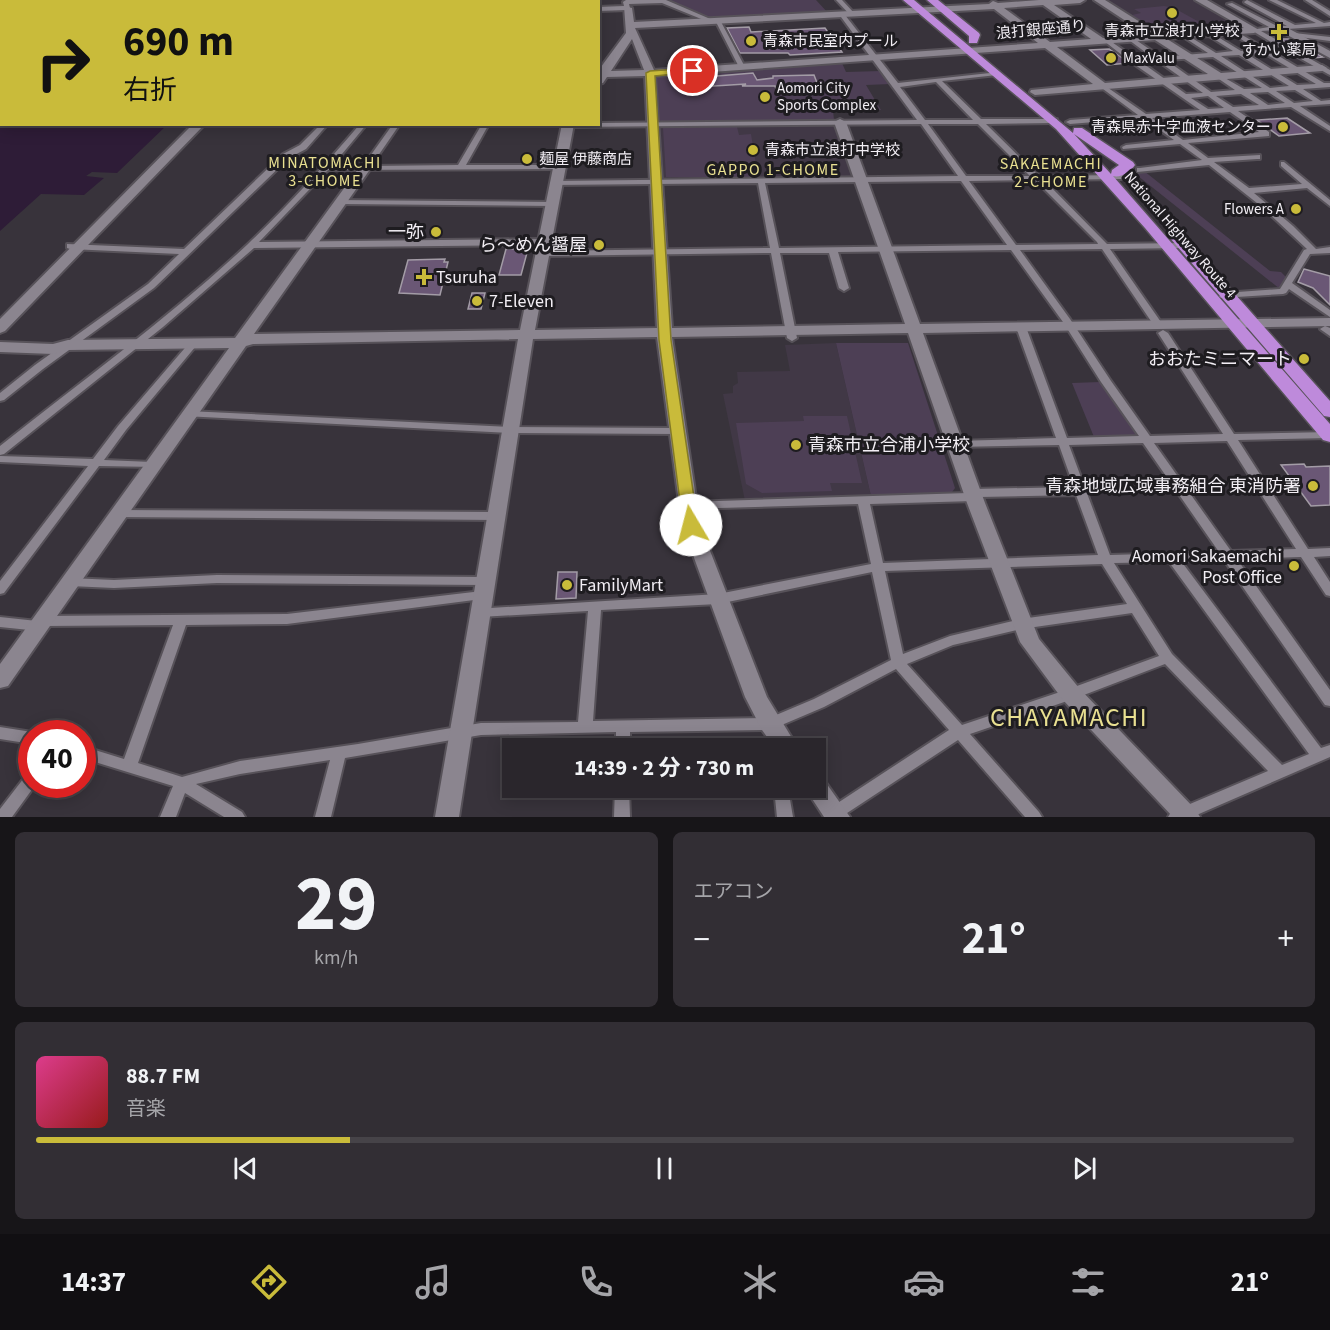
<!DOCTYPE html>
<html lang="ja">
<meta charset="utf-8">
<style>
body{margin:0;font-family:"Source Sans 3","Noto Sans JP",sans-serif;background:#322e34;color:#f1f3f6;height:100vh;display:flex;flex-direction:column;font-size:22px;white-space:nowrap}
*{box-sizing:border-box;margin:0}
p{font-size:20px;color:#a5a5a9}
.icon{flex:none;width:33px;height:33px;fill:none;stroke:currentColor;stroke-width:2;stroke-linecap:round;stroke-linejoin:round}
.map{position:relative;height:817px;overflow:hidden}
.sheet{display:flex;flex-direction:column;gap:15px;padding:15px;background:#171518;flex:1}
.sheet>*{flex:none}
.banner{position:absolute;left:0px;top:0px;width:600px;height:126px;box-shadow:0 3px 15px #0003,0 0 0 2px #464348;background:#c9bb3a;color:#111;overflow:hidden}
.speed{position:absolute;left:18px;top:720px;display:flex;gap:12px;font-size:30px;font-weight:700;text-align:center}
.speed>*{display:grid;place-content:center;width:78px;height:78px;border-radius:50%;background:#2a262c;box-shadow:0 3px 15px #0003,0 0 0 2px #464348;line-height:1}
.speed .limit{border:9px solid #d22;background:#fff;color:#111}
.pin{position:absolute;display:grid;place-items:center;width:51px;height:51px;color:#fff;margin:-26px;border:3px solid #fff;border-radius:50%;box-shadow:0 2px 6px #0007}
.me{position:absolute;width:66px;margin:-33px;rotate:352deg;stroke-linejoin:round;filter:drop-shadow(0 0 4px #0008)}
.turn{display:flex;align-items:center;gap:21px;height:126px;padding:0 24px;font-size:27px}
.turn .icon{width:78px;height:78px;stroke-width:2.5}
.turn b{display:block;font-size:42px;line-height:51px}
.big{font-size:45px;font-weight:700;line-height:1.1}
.sheet .card{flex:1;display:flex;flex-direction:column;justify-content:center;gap:9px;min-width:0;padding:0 21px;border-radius:9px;background:#322e34}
.sheet .dial{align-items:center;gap:0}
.dial b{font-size:78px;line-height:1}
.song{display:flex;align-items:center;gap:18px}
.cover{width:72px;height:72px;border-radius:9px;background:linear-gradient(135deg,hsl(330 70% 55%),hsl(0 70% 35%))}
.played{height:6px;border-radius:3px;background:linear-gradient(90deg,#c9bb3a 25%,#464348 25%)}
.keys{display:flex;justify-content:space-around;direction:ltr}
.heat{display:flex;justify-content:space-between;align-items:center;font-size:33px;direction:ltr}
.sheet .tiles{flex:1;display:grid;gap:15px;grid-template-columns:1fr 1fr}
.card:last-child{grid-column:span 2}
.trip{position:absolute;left:502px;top:738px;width:324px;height:60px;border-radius:0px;background:#2a262c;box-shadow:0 3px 15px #0003,0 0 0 2px #464348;font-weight:700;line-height:60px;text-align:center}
.dock{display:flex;height:96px;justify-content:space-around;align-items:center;background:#110f12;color:#a5a5a9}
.dock .icon{width:42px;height:42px}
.dock .active{color:#c9bb3a}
.dock b{font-size:27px;color:#f1f3f6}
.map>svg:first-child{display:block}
</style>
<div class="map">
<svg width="1330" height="817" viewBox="0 0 1330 817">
<rect width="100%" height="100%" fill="#38333b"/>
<path fill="#413846" d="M1104 0H1195L1243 27 1157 34Z
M829 124 835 126 855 177 664 178 658 126Z
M836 343 871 496 745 501 723 394 733 393V386L738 383 737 372 790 371 785 345Z"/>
<path fill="#4d3f55" d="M669 0H816L829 14 710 19Z
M1164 6 1174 8 1210 28 1158 32 1132 15 1141 13 1134 9Z
M842 63 846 72 881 71 891 84 866 85 881 110H833L834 120 657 121 655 75Z
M737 127 739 135 751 134 758 177H666L663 128Z
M1144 171 1270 271 1281 272 1287 278 1280 289 1133 172Z
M836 343H908L955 488 950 495 871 496Z
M1100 382 1136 433 1135 436 1094 437 1072 383Z
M803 416H847L862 483H830L832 491 762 493 746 484 736 423 804 421Z"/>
<path fill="#2e1c37" d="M0 0H436L2 2V124L167 125 117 173 92 172 86 176 104 178 84 195 41 194 0 231Z"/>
<path fill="#6a5775" stroke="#a39ca6" stroke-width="1.5" d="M749 27 751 32 825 28 842 52 790 55 788 53H740L727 28Z
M1280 39H1289L1323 57 1313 58Z
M1109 49 1117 54 1129 63 1107 65 1090 50Z
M753 73 757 80 773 78V76L814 75 819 88 776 89 775 86H742L746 84 698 87 693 78Z
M1287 118 1310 133 1279 136 1257 120Z
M506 249H528L521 275H499Z
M445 259 444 262H448L440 295 399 293 408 260Z
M1304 269 1330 276V305L1313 288 1298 282Z
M472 293H485L481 309H468Z
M1304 464 1306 467 1330 466V505L1311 506 1281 465Z
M558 572H577L576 598 556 599Z"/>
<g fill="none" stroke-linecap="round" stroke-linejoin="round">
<g stroke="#575259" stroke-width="4">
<path id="street" d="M626 0H666L715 21 720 20 745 67 742 69 739 67 716 22 711 23 662 3 629 4 630 8 627 10 598 11V7L624 6 623 2Z
M836 0H842L855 14V16H851Z
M1247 0 1295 25 1316 23 1269 0H1277L1324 23 1330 22V26L1261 31 1330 70V75L1328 74 1287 51 1272 52 1324 83H1330V87L1303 89 1321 101 1330 100V104L1300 106 1330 126V131L1291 107 1238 111 1269 132V136L1188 143 1208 158 1260 155V159H1257L1214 162 1249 188 1302 184 1281 166V162H1284L1330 200V206L1307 188 1254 193 1293 226 1316 249 1330 247V253L1310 254 1292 283 1330 310V317L1289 289 1286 293 1283 294 1221 298 1219 296 1224 293 1280 289 1304 250 1307 249 1262 207 1209 165 1137 172V168H1140L1202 160 1180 144 1123 149 1122 147 1126 145 1174 140 1143 118 1070 124 1066 122 1070 120 1138 115 1099 86 1098 85 1101 83 1146 114 1200 110 1131 62 1104 41 1109 40 1136 59 1153 58 1129 40V38H1133L1161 57 1208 53 1182 36 1181 35 1184 33 1216 53 1233 51 1206 34 1205 33 1208 31 1241 51 1258 50 1230 32 1229 31 1232 29 1266 49 1281 48 1251 30 1269 27 1227 4 1232 3 1277 26H1287L1245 3 1244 2ZM1264 53 1316 84 1297 85 1247 54ZM1239 55 1289 86 1270 88 1221 56ZM1213 57 1262 88 1244 89 1218 74 1215 76 1216 77 1235 90 1211 92 1166 60ZM1158 61 1203 93 1186 94 1141 62ZM1295 90 1313 101 1294 103 1276 91ZM1268 92 1285 103 1268 105 1250 93ZM1241 94 1259 105 1233 107 1216 96ZM1208 96 1224 108 1208 109 1191 98ZM1230 112 1259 132 1183 140 1152 118Z
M1305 0H1312L1330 11V16Z
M843 14 845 15 898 83 999 72V74L997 75 942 81 981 119H1057V123H1054L986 124 1039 176 1124 175 1125 177 1121 179 1044 180 1107 244 1187 243 1188 245 1184 248 1110 249 1163 325 1158 328 1155 327 1102 249 1020 250 1070 319 1111 381 1150 436 1223 434 1158 333 1163 330 1168 333 1234 434 1330 432V438L1238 440 1308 549 1330 548V556L1314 557 1330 582V596L1326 595 1301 557 1237 559 1330 690V706L1325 705 1224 560 1181 561 1321 748 1330 745V757L1192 817H1168L1171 812 1268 771 1165 664 1076 698 970 734 1039 812 1042 817H1025L958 740 841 817H829L827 813 830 808 949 730 896 669 824 707 770 730 630 732V748H616V732L481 735 345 758 331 817H315L330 760 240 774 196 784 242 812 245 817H224L185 793 176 817H160L173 786 82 758V746L124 759 173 625 45 626 44 629 39 631 0 627V617L37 621 38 618 43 616 287 614 482 591 486 592 488 595 486 598 482 599 287 624 186 625 138 763 182 777 240 761 358 744 463 726 481 723 578 722 588 611 480 617 475 615 474 612 475 609 718 594 871 564 858 504 684 509 682 506 684 503 688 502 968 493 969 490 973 489 1074 487 1059 445 955 447 950 444 955 441 1056 438 1016 327 1018 325H1024L1026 327 1067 438 1139 436 1101 382 1063 322 1011 250 838 252 849 288 844 291 839 288 829 253H780L797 338 792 341 787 338 771 253 540 256 539 254 543 251 770 248 758 183 553 185V181H556L958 176 921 124 568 127 564 125 598 124V123L917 120 841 17V15ZM936 82 973 120H925L900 87ZM928 124H978L1030 176H966ZM1035 180 1097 242 1098 244 1016 245 969 181ZM961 181 1007 245 779 248 765 183ZM1227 441 1296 549 1231 551 1154 443ZM1143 443 1219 552 1110 555 1069 445ZM1076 495 1098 555 883 563 870 504 974 501 978 500 979 497ZM1168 562H1169L1309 754 1282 765 1172 654 1114 563ZM1102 564 1127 604 1021 619 950 636 903 654 885 571ZM872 572 891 660 814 699 769 718 593 721 601 610 718 604ZM1132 613 1159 656 1066 690 962 725 907 664 953 645 1021 629Z
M1294 33 1330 37V41L1292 36 1291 35Z
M321 124H328L306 149 289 158 154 288 43 369 4 400 0 401V393L35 365 148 284 179 254 70 249 67 248V244L184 249 283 154 300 145Z
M360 124H367L332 166H363L393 124H400L371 166 458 165 482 124H489L466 165H559L563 167 559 169 328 170 259 242 545 239 549 242 545 245 254 248 163 327 4 454 0 455V446C83 380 170 317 248 244 287 207 324 166 360 124Z
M336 200 552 202 556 204 552 206 339 204H336Z
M1325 326 1330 328V336L1320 329Z
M193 341 198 344 196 346 126 430 104 460 152 462 156 463 158 465 156 467 99 466 4 593 0 594V581L88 466 0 462V456L93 459 118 426 190 342Z
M188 411 511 427 677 428 682 431 677 434 511 433 184 416 183 414 184 412Z
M117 510 496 512 500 513 502 516 500 519 496 520 113 517 111 514 113 511Z
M217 575 484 577 488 578 490 581 488 584 484 585 217 583 114 588 70 586 66 585 64 582 66 579 70 578 114 580Z
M0 727 32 732 36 734H32V744L0 739Z
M32 772V784H36L12 817H0V809L27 774Z
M615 788H629L630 817H614Z
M774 788H788L793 817H777Z"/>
</g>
<g stroke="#575259" stroke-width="4">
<path id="secondary" d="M1039 0H1085L1080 3 1054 5 1103 38 1147 35 1094 0H1105L1159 34 1244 28 1195 0H1207L1259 30 1254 33 1167 39 1221 73 1322 65 1327 68 1322 71 1035 95 1030 92 1031 90 1093 84 1045 48 655 76 672 328 905 324 834 122 840 119 846 122 920 324 1330 318V326L923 333 985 503 1039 639 1079 688 1196 810 1200 817H1173L1063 700 1020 642 967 503 908 333 672 337 700 525 767 697 798 748H775L762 730 745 697 682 525 657 337 533 339 459 817H435L518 339 253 344 246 346 8 686 0 688V664L229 348 68 350 53 354 0 352V342L53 344 68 340 235 338 361 165 365 164 371 168 254 334 520 330 562 124H574L535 330 657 328 645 76 607 77 603 83 598 84V71L626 33 624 6 632 8 634 22 989 4 993 1 998 3ZM1043 5 1091 39 1050 42 1004 8ZM994 9 1038 43 654 70 635 28ZM632 39 644 70 611 71ZM1155 40 1208 74 1105 83 1057 47Z
M1278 26H1284L1330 51V58L1278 30Z
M193 124H205L5 331 0 333V319Z
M816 777 824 780 850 817H824L805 788H816Z"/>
</g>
<g stroke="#575259" stroke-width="3">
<path id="highway" d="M903 0H914L1073 133 1074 128H1082L1133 162 1135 165C1130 172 1121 178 1113 176L1330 424V442L1323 440 1145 228 1056 129ZM1074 134 1119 165 1112 170 1111 174Z
M927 0H938L979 33 980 35 977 43H969V36Z
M1175 231 1180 232 1330 401V417L1324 416 1170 238 1168 235 1170 232Z"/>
</g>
<use href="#street" fill="#8b858f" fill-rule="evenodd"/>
<use href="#secondary" fill="#8b858f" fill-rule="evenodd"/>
<use href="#highway" fill="#be8adb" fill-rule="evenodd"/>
</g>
<path fill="#c9bb3a" stroke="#837a26" stroke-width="1.5" d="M693 68 696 69V72L655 76 671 340 698 525 691 530 683 525 659 340 646 73 650 71Z"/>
<g fill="#c9bb3a" stroke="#1e1c20" stroke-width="2">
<circle cx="1172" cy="13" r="6"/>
<path d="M1276 23h6v6h6v6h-6v6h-6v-6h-6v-6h6z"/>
<circle cx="751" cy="41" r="6"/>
<circle cx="1111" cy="58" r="6"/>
<circle cx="765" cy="97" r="6"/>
<circle cx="1283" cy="127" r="6"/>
<circle cx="753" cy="150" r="6"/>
<circle cx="527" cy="159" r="6"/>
<circle cx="1296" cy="209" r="6"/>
<circle cx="436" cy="232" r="6"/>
<circle cx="599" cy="245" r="6"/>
<path d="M421 268h6v6h6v6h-6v6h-6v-6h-6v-6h6z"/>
<circle cx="477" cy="301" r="6"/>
<circle cx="1304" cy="359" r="6"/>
<circle cx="796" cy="445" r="6"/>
<circle cx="1313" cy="486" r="6"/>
<circle cx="1294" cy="566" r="6"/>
<circle cx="567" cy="585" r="6"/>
</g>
<g text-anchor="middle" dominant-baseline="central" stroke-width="6" stroke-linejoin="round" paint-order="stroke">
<g font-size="15" fill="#f2eef4" stroke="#1e1c20">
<text transform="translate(1041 30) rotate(-5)">浪打銀座通り</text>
<text transform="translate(1180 235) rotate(49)">National Highway Route 4</text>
</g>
<g font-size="15" fill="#f2eef4" stroke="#1e1c20" text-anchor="start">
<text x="1172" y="31" text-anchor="middle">青森市立浪打小学校</text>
<text x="763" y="41">青森市民室内プール</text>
<text x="1279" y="50" text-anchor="middle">すかい薬局</text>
<text x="1123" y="58">MaxValu</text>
<text x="777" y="88">Aomori City<tspan x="777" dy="17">Sports Complex</tspan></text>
<text x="1271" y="127" text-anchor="end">青森県赤十字血液センター</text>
<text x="765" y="150">青森市立浪打中学校</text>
<text x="539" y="159">麺屋 伊藤商店</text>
<text x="1284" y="209" text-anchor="end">Flowers A</text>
</g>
<g font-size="16" letter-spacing="1.5" fill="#e9e091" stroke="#1e1c20">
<text x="325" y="163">MINATOMACHI<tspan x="325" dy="18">3-CHOME</tspan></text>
<text x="1051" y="164">SAKAEMACHI<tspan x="1051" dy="18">2-CHOME</tspan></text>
<text x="773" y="170">GAPPO 1-CHOME</text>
</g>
<g font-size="18" fill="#f2eef4" stroke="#1e1c20" text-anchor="end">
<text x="424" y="232">一弥</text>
<text x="587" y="245">ら～めん醤屋</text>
<text x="436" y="277" text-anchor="start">Tsuruha</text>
<text x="489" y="301" text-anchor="start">7-Eleven</text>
<text x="1292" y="359">おおたミニマート</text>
<text x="808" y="445" text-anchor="start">青森市立合浦小学校</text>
<text x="1301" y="486">青森地域広域事務組合 東消防署</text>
<text x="1282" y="556">Aomori Sakaemachi<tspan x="1282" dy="21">Post Office</tspan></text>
<text x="579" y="585" text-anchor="start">FamilyMart</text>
</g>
<g font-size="26" letter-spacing="1.5" fill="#e9e091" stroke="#1e1c20">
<text x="1069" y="717">CHAYAMACHI</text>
</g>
</g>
</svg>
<div class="speed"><div class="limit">40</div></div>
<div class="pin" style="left:693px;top:71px;background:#d93025"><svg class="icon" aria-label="arrive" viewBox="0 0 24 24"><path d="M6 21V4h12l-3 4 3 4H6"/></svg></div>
<svg class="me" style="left:691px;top:525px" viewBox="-20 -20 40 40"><circle r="19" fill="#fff"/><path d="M0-13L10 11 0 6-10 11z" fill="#c9bb3a"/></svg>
<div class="trip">14:39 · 2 分 · 730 m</div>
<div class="banner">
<div class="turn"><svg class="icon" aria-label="right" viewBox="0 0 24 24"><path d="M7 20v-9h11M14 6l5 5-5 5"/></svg><div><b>690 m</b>右折</div></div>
</div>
</div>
<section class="sheet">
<div class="tiles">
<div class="card dial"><b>29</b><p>km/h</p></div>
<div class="card"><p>エアコン</p>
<div class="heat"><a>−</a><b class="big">21°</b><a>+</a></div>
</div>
<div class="card">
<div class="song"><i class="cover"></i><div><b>88.7 FM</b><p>音楽</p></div></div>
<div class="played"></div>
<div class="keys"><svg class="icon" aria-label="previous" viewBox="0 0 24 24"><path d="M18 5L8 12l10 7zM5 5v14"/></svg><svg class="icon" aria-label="pause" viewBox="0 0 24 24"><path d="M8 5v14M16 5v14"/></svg><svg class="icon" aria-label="next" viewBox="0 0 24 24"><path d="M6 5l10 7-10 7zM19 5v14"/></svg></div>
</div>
</div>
</section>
<nav class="dock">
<b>14:37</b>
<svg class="icon active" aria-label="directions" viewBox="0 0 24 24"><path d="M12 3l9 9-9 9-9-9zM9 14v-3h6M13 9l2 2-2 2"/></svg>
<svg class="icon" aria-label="music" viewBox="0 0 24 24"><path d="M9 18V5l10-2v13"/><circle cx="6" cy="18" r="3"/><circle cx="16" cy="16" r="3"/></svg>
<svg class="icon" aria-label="phone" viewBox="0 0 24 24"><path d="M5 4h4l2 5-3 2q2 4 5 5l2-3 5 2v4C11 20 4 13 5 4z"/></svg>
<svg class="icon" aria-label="climate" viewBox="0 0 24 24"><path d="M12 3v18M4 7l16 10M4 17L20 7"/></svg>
<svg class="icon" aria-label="car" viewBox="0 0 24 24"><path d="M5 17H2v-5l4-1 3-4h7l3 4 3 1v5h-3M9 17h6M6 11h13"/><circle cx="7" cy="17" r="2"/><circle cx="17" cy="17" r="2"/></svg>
<svg class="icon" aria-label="filters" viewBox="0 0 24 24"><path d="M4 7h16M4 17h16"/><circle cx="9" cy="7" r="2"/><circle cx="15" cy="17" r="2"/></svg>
<b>21°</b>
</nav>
